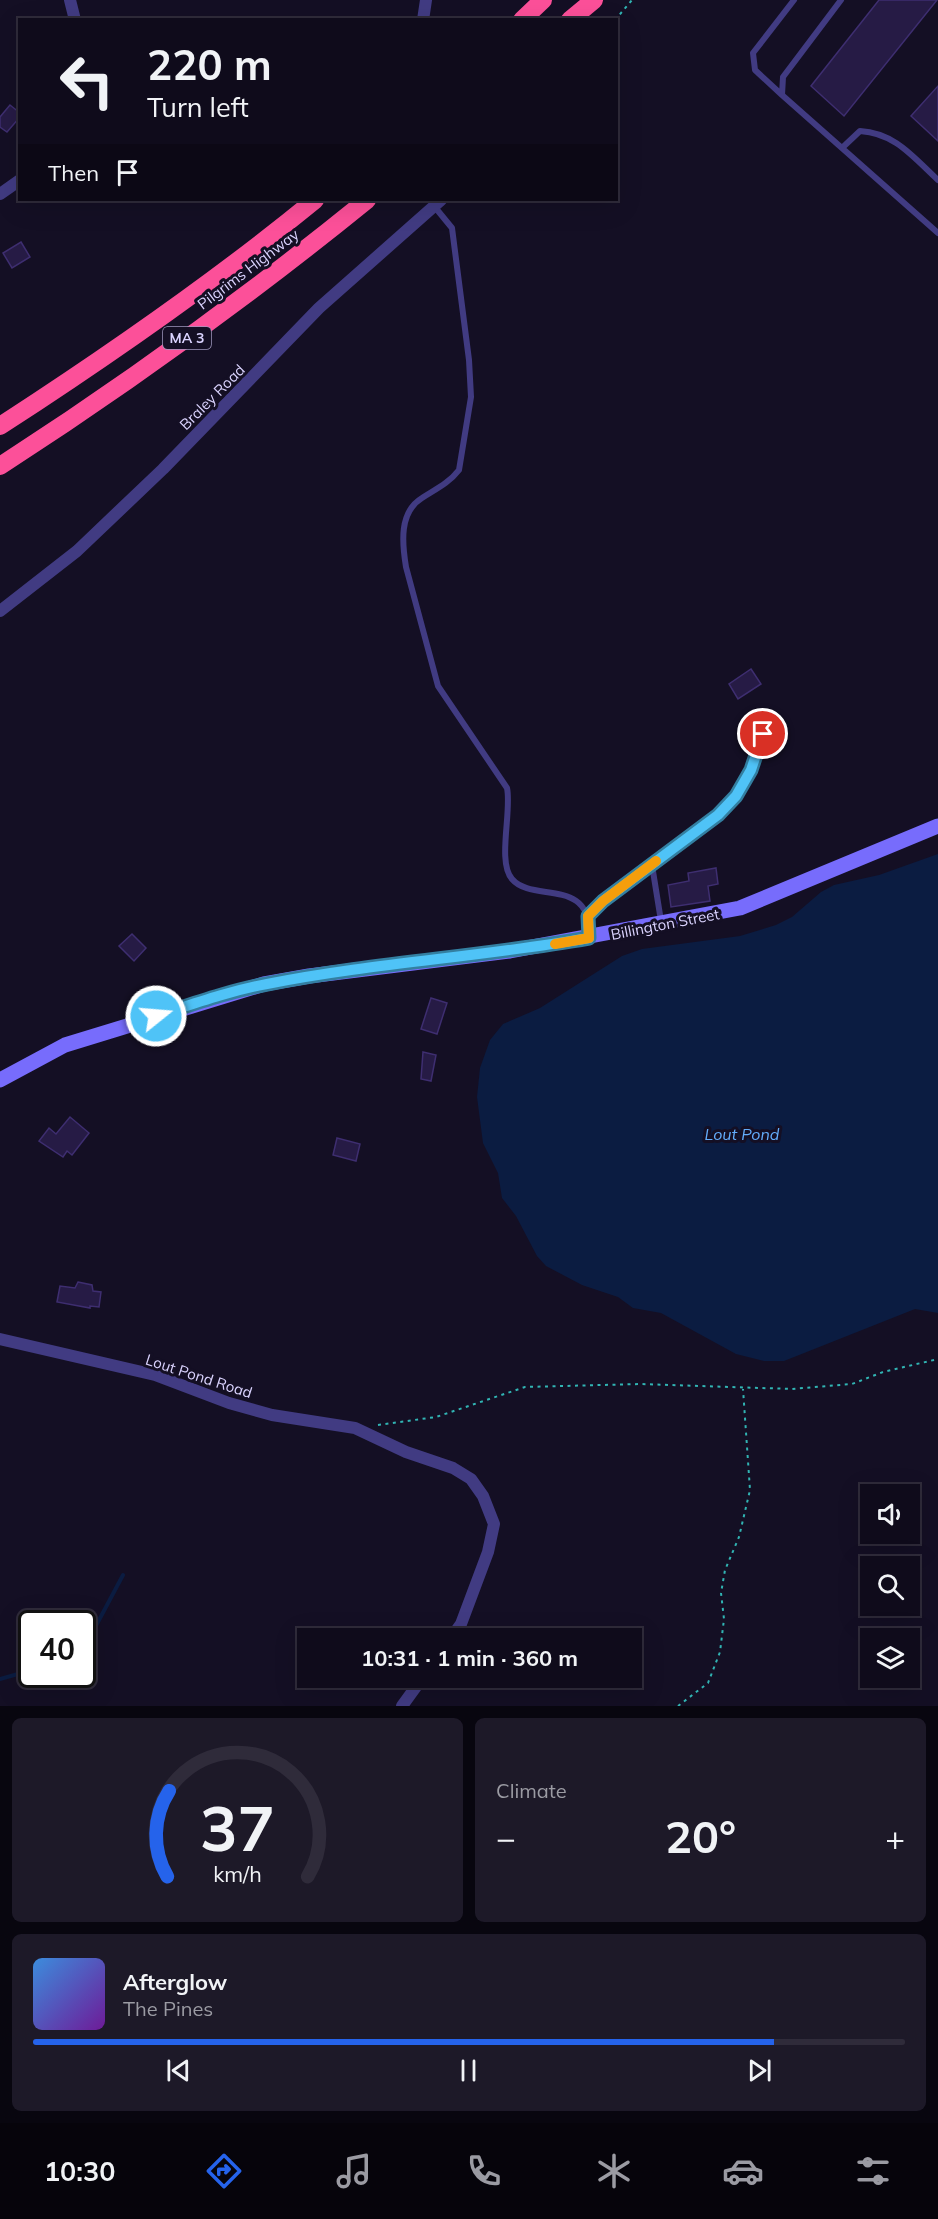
<!DOCTYPE html>
<meta charset="utf-8">
<style>
body{margin:0;font-family:Mulish,sans-serif;background:#1d1928;color:#f1f3f6;height:100vh;display:flex;flex-direction:column;font-size:22px;white-space:nowrap}
*{box-sizing:border-box;margin:0}
p{font-size:20px;color:#9b9ba3}
.icon{flex:none;width:33px;height:33px;fill:none;stroke:currentColor;stroke-width:2;stroke-linecap:round;stroke-linejoin:round}
.map{position:relative;height:1706px;overflow:hidden}
.side{display:flex;flex-direction:column;gap:12px;padding:12px;background:#08060f;flex:1}
.side>*{flex:none}
.guide{position:absolute;left:18px;top:18px;width:600px;height:183px;border-radius:0px;box-shadow:0 6px 24px #0002,0 0 0 2px #2f2b3a;background:#0f0b1b;color:#f1f3f6;overflow:hidden}
.tools{position:absolute;left:860px;top:1484px;display:grid;gap:12px}
.tools a{display:grid;place-items:center;width:60px;height:60px;border-radius:0px;background:#0f0b1b;box-shadow:0 6px 24px #0002,0 0 0 2px #2f2b3a;font-size:30px}
.speed{position:absolute;left:18px;top:1610px;display:flex;gap:12px;font-size:30px;font-weight:700;text-align:center}
.speed>*{display:grid;place-content:center;width:78px;height:78px;border-radius:50%;background:#0f0b1b;box-shadow:0 6px 24px #0002,0 0 0 2px #2f2b3a;line-height:1}
.speed .limit{border:3px solid #111;border-radius:9px;background:#fff;color:#111}
.pin{position:absolute;display:grid;place-items:center;width:51px;height:51px;color:#fff;margin:-26px;border:3px solid #fff;border-radius:50%;box-shadow:0 2px 6px #0007}
.me{position:absolute;width:66px;margin:-33px;rotate:73deg;stroke-linejoin:round;filter:drop-shadow(0 0 4px #0008)}
.turn{display:flex;align-items:center;gap:21px;height:126px;padding:0 30px;font-size:27px}
.turn .icon{width:78px;height:78px;stroke-width:2.5}
.turn b{display:block;font-size:42px;line-height:51px}
.then{display:flex;align-items:center;height:57px;padding:0 30px;background:#0003;gap:12px;font-size:22px}
.big{font-size:45px;font-weight:700;line-height:1.1}
.side .widget{flex:1;display:flex;flex-direction:column;justify-content:center;gap:9px;min-width:0;padding:0 21px;border-radius:9px;background:#1d1928}
.side .dial{align-items:center;gap:0}
.dial svg{height:156px;overflow:visible;fill:none;stroke:#2f2b3a;stroke-width:7;stroke-linecap:round;text-anchor:middle}
.dial text{fill:#f1f3f6;stroke:none}
.song{display:flex;align-items:center;gap:18px}
.cover{width:72px;height:72px;border-radius:9px;background:linear-gradient(135deg,hsl(210 70% 55%),hsl(280 70% 35%))}
.played{height:6px;border-radius:3px;background:linear-gradient(90deg,#2563eb 85%,#2f2b3a 85%)}
.keys{display:flex;justify-content:space-around;direction:ltr}
.heat{display:flex;justify-content:space-between;align-items:center;font-size:33px;direction:ltr}
.side .tiles{flex:1;display:grid;gap:12px;grid-template-columns:1fr 1fr}
.widget:last-child{grid-column:span 2}
.trip{position:absolute;left:297px;top:1628px;width:345px;height:60px;border-radius:0px;background:#0f0b1b;box-shadow:0 6px 24px #0002,0 0 0 2px #2f2b3a;font-weight:700;line-height:60px;text-align:center}
.tab-bar{display:flex;height:96px;justify-content:space-around;align-items:center;background:#06040b;color:#9b9ba3}
.tab-bar .icon{width:42px;height:42px}
.tab-bar .on{color:#2563eb}
.tab-bar b{font-size:27px;color:#f1f3f6}
.map>svg:first-child{display:block}
</style>
<div class="map">
<svg width="938" height="1706" viewBox="0 0 938 1706">
<rect width="100%" height="100%" fill="#140f24"/>
<path fill="#0b1c41" d="M938 854V1313L915 1309 784 1361H764L736 1354 661 1313 633 1308 618 1297 582 1285 546 1266 537 1256 516 1216 502 1198 498 1173 483 1143 477 1097 480 1068 490 1040 503 1024 540 1008 622 956 642 949 740 936 776 925 792 917 821 892 834 885 879 875Z"/>
<g fill="none" stroke-linecap="round" stroke-linejoin="round">
<path stroke="#0b1c41" stroke-width="4" d="M82 1652 123 1575
M0 1679 32 1670"/>
</g>
<path fill="#261b45" stroke="#3e2e70" stroke-width="1.5" d="M879 0H937L844 116 811 86Z
M938 86V141L911 116Z
M10 105 20 113V117L7 132 0 127V117Z
M21 242 30 257 12 268 3 253Z
M751 669 761 684 738 699 729 684Z
M716 868 718 884 708 886 710 901 671 907 668 885 689 881 688 873Z
M132 934 146 948 134 961 119 946Z
M431 998 447 1003 437 1034 421 1029Z
M423 1052 436 1055 431 1081 421 1079Z
M70 1117 89 1133 72 1155 67 1151 63 1157 39 1141 49 1128 56 1134Z
M337 1138 360 1144 356 1161 333 1155Z
M78 1282 92 1285 93 1291 101 1292 99 1307 90 1306V1308L57 1302 60 1286 75 1288Z"/>
<g fill="none" stroke-linecap="round" stroke-linejoin="round">
<path stroke="#31b4b3" stroke-width="2" stroke-dasharray="3 4.5" stroke-linecap="butt" d="M615 20 632 0
M378 1425 436 1417 525 1387 640 1384 792 1389 852 1384 883 1372 938 1359
M678 1706 708 1683 720 1652 724 1619 721 1593 725 1570 739 1537 750 1490 743 1389"/>
<path stroke="#413b82" stroke-width="6" d="M841 0 783 77 782 95 938 233
M782 95 755 70 753 53 794 0
M842 148 860 131C895 133 913 157 938 180
M434 206 452 228 469 360 471 397 459 470C449 483 436 489 422 498 399 512 402 543 406 567L438 686 507 788C512 811 497 862 512 879 532 903 591 877 589 934
M652 865 661 921
M588 916 603 901 718 815 736 796 751 770 767 715"/>
<path stroke="#413b82" stroke-width="12" d="M70 0 75 20
M423 20 426 0
M0 194 20 180
M0 611 77 551 163 469 319 308 441 200
M0 1339 155 1375 229 1403 272 1415 355 1428 406 1452 453 1468 471 1479 483 1496 494 1524 488 1552 461 1624 451 1638
M402 1706 423 1677"/>
<path stroke="#776cfc" stroke-width="15" d="M0 1080 65 1045 264 984 309 976 510 951 740 908 938 826"/>
<path stroke="#fc5099" stroke-width="18" d="M522 20 543 0
M570 20 594 0
M0 426C108 356 215 282 315 200
M0 466C127 384 250 295 367 200"/>
</g>
<g fill="none" stroke-linecap="round" stroke-linejoin="round">
<g stroke="#337fa1" stroke-width="15">
<path id="route" d="M156 1016C193 1004 229 991 267 984 373 963 482 957 589 938L588 916 603 901 718 815 736 796 751 770 763 734"/>
</g>
<use href="#route" stroke="#4fc3f7" stroke-width="10"/>
<path stroke="#f59e0b" stroke-width="10" d="M555 944 589 938 588 916 603 901 656 861"/>
</g>
<g text-anchor="middle" dominant-baseline="central" stroke-width="6" stroke-linejoin="round" paint-order="stroke">
<rect fill="#140f24" stroke="#9f98bd" stroke-width="1.5" x="163" y="327" width="48" height="22" rx="4.5"/>
<g font-size="14" font-weight="bold" fill="#dad3fe">
<text x="187" y="338">MA 3</text>
</g>
<g font-size="15" fill="#dad3fe" stroke="#140f24">
<text transform="translate(248 269) rotate(-37)">Pilgrims Highway</text>
<text transform="translate(212 397) rotate(-45)">Braley Road</text>
<text transform="translate(665 924) rotate(-11)">Billington Street</text>
<text transform="translate(199 1376) rotate(18)">Lout Pond Road</text>
</g>
<g font-size="16" font-style="italic" fill="#63adfc" stroke="#140f24">
<text x="742" y="1134">Lout Pond</text>
</g>
</g>
</svg>
<div class="tools">
<a><svg class="icon" aria-label="sound" viewBox="0 0 24 24"><path d="M4 9h4l5-4v14l-5-4H4zM17 9q2 3 0 6"/></svg></a>
<a><svg class="icon" aria-label="search" viewBox="0 0 24 24"><circle cx="10" cy="10" r="6"/><path d="M15 15l6 6"/></svg></a>
<a><svg class="icon" aria-label="layers" viewBox="0 0 24 24"><path d="M12 4l9 5-9 5-9-5zM3 14l9 5 9-5"/></svg></a>
</div>
<div class="speed"><div class="limit">40</div></div>
<div class="pin" style="left:763px;top:734px;background:#d93025"><svg class="icon" aria-label="arrive" viewBox="0 0 24 24"><path d="M6 21V4h12l-3 4 3 4H6"/></svg></div>
<svg class="me" style="left:156px;top:1016px" viewBox="-20 -20 40 40"><circle r="17" fill="#4fc3f7" stroke="#fff" stroke-width="3"/><path d="M0-11L8 9 0 5-8 9z" fill="#fff"/></svg>
<div class="trip">10:31 · 1 min · 360 m</div>
<div class="guide">
<div class="turn"><svg class="icon" aria-label="left" viewBox="0 0 24 24"><path d="M17 20v-9H6M10 6l-5 5 5 5"/></svg><div><b>220 m</b>Turn left</div></div>
<div class="then">Then<svg class="icon" aria-label="arrive" viewBox="0 0 24 24"><path d="M6 21V4h12l-3 4 3 4H6"/></svg></div>
</div>
</div>
<section class="side">
<div class="tiles">
<div class="widget dial"><svg viewBox="0 0 100 80">
<path d="M14 69A42 42 0 1 1 86 69"/>
<path d="M14 69A42 42 0 0 1 15 25" stroke="#2563eb"/>
<text x="50" y="56" font-size="32" font-weight="700">37</text>
<text x="50" y="72" font-size="11">km/h</text>
</svg></div>
<div class="widget"><p>Climate</p>
<div class="heat"><a>−</a><b class="big">20°</b><a>+</a></div>
</div>
<div class="widget">
<div class="song"><i class="cover"></i><div><b>Afterglow</b><p>The Pines</p></div></div>
<div class="played"></div>
<div class="keys"><svg class="icon" aria-label="previous" viewBox="0 0 24 24"><path d="M18 5L8 12l10 7zM5 5v14"/></svg><svg class="icon" aria-label="pause" viewBox="0 0 24 24"><path d="M8 5v14M16 5v14"/></svg><svg class="icon" aria-label="next" viewBox="0 0 24 24"><path d="M6 5l10 7-10 7zM19 5v14"/></svg></div>
</div>
</div>
</section>
<nav class="tab-bar">
<b>10:30</b>
<svg class="icon on" aria-label="directions" viewBox="0 0 24 24"><path d="M12 3l9 9-9 9-9-9zM9 14v-3h6M13 9l2 2-2 2"/></svg>
<svg class="icon" aria-label="music" viewBox="0 0 24 24"><path d="M9 18V5l10-2v13"/><circle cx="6" cy="18" r="3"/><circle cx="16" cy="16" r="3"/></svg>
<svg class="icon" aria-label="phone" viewBox="0 0 24 24"><path d="M5 4h4l2 5-3 2q2 4 5 5l2-3 5 2v4C11 20 4 13 5 4z"/></svg>
<svg class="icon" aria-label="climate" viewBox="0 0 24 24"><path d="M12 3v18M4 7l16 10M4 17L20 7"/></svg>
<svg class="icon" aria-label="car" viewBox="0 0 24 24"><path d="M5 17H2v-5l4-1 3-4h7l3 4 3 1v5h-3M9 17h6M6 11h13"/><circle cx="7" cy="17" r="2"/><circle cx="17" cy="17" r="2"/></svg>
<svg class="icon" aria-label="filters" viewBox="0 0 24 24"><path d="M4 7h16M4 17h16"/><circle cx="9" cy="7" r="2"/><circle cx="15" cy="17" r="2"/></svg>
</nav>
